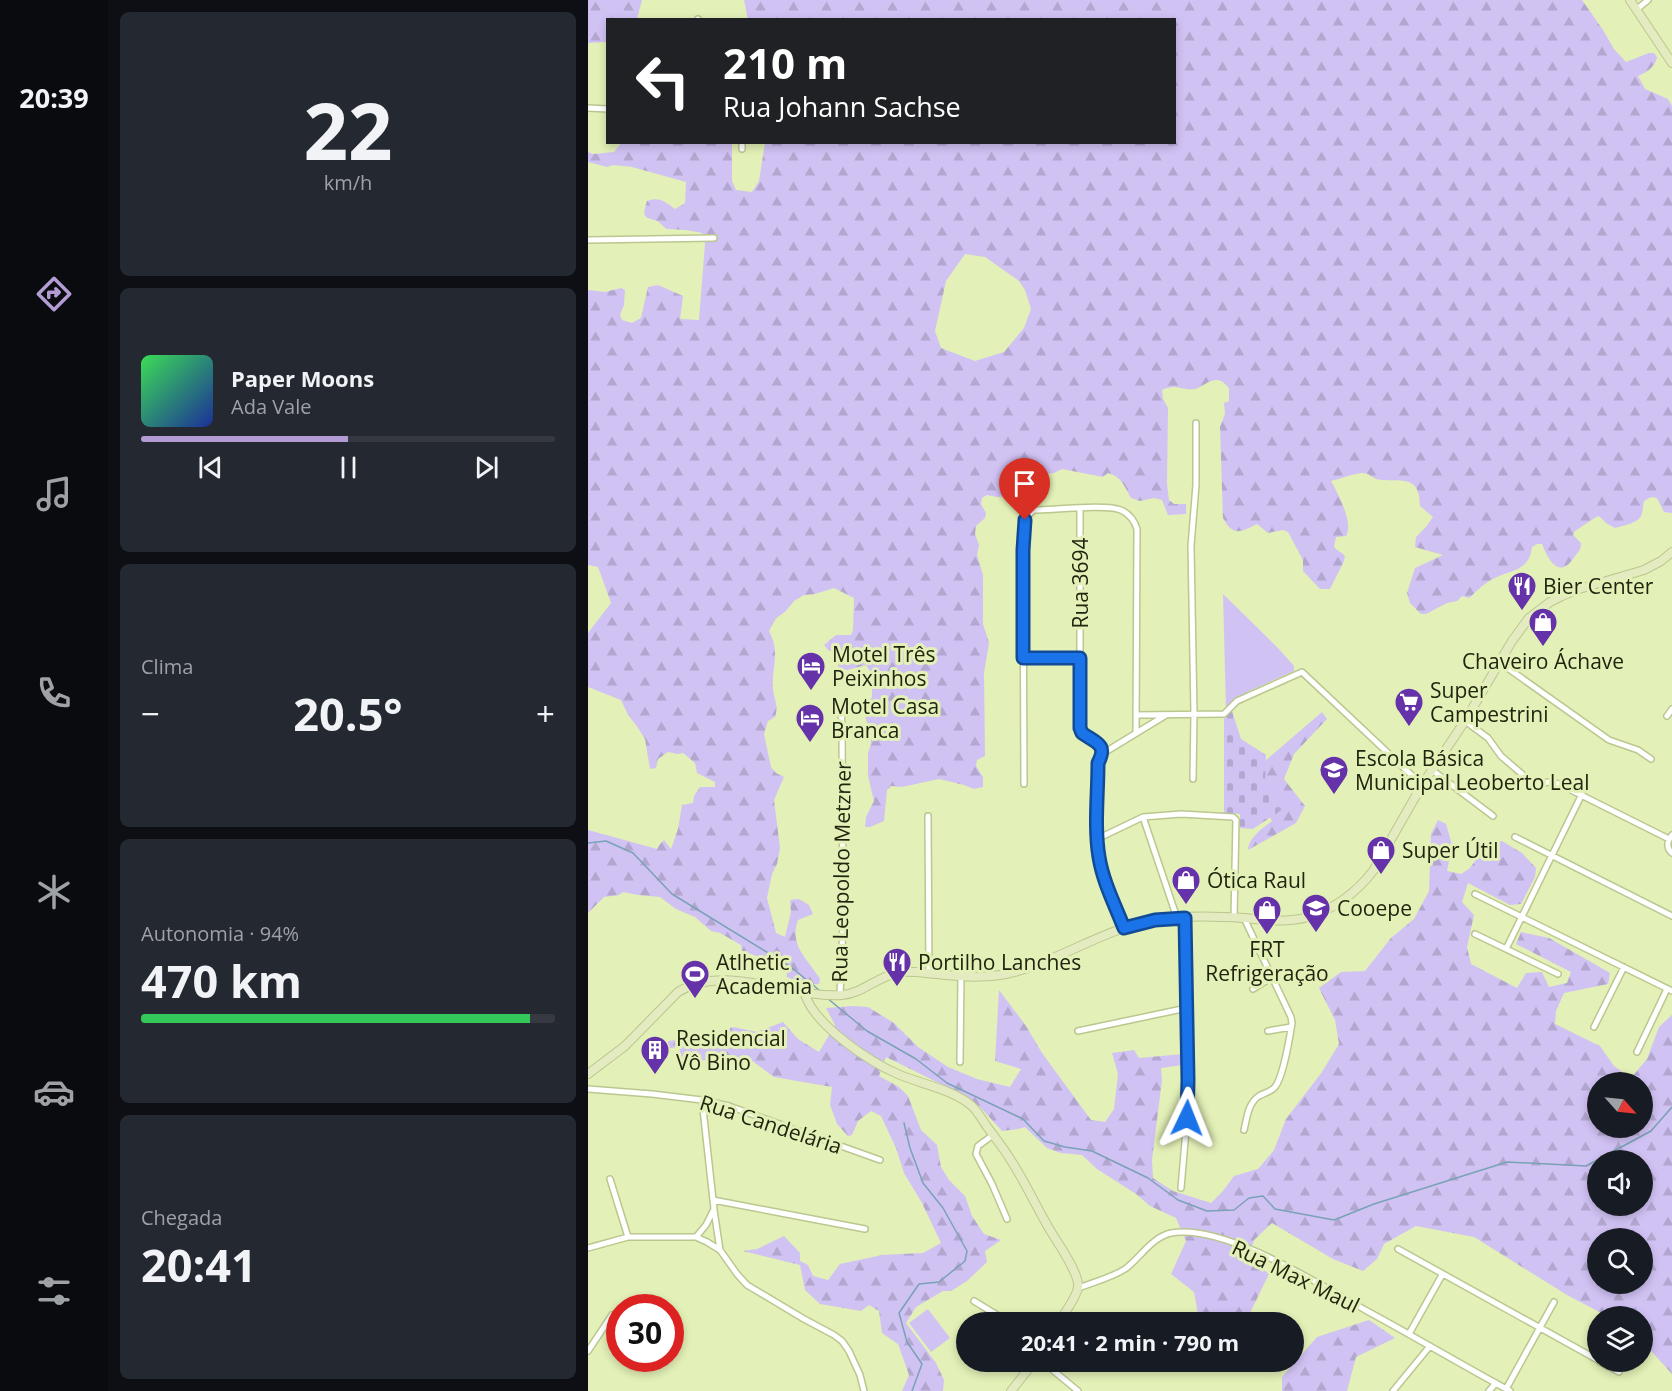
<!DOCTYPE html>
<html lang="pt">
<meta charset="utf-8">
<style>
body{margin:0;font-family:"Open Sans",sans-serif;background:#242831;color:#f1f3f6;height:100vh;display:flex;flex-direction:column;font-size:22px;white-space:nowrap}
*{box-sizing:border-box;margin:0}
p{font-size:20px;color:#9ea1a6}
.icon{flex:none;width:33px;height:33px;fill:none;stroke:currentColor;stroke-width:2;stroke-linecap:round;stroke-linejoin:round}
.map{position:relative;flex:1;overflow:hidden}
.sheet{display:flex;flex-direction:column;gap:12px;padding:12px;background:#0d0f14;width:480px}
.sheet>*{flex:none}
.guide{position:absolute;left:18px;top:18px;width:570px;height:126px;border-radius:0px;box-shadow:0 3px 9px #0003;background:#202124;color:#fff;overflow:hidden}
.needle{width:39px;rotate:117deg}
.fabs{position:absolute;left:999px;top:1072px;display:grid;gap:12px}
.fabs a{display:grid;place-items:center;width:66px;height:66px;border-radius:50%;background:#171b24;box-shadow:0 3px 9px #0003;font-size:30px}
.speed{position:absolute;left:18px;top:1294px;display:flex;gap:12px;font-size:30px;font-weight:700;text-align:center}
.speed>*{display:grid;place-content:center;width:78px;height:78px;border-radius:50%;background:#171b24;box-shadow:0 3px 9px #0003;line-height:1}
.speed .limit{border:9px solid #d22;background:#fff;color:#111}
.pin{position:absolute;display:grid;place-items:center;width:51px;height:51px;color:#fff;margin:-62px -26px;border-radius:50% 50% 50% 0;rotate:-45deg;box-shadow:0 0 6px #0007}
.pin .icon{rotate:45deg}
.me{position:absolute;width:66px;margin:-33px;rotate:2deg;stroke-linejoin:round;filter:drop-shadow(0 0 4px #0008)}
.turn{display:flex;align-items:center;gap:21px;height:126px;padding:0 18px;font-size:27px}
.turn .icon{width:78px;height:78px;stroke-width:2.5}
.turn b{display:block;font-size:42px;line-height:51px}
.big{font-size:45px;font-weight:700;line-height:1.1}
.sheet .card{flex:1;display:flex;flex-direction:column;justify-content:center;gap:9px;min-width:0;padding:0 21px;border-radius:9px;background:#242831}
.sheet .dial{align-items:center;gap:0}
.dial b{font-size:78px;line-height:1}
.song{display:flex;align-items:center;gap:18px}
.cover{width:72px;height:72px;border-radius:9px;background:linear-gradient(135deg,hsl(130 70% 55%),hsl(230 70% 35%))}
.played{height:6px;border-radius:3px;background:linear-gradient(90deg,#b29cd3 50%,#363941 50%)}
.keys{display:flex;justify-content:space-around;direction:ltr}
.heat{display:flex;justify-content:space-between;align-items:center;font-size:33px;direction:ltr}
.charge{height:9px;border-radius:4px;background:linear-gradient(90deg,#34c759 94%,#363941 0)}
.trip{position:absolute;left:368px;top:1312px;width:348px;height:60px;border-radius:30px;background:#171b24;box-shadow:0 3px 9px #0003;font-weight:700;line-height:60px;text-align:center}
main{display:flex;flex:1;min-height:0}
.menu{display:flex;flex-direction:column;width:108px;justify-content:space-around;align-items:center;background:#090b0e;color:#9ea1a6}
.menu .icon{width:42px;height:42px}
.menu .active{color:#b29cd3}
.menu b{font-size:27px;color:#f1f3f6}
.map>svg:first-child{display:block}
</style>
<main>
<nav class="menu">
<b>20:39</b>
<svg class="icon active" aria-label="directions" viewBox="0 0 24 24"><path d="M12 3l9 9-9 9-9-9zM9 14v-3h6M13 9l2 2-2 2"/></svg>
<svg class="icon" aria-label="music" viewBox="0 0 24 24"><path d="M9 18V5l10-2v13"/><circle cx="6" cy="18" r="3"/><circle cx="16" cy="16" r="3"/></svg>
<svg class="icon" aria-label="phone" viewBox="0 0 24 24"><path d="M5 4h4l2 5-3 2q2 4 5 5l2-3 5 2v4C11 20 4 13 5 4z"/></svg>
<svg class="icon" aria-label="climate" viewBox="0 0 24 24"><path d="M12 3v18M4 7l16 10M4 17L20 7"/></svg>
<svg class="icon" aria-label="car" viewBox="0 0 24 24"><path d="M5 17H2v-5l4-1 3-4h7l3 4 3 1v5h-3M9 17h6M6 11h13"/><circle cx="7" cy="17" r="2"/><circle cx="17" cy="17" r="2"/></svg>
<svg class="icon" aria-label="filters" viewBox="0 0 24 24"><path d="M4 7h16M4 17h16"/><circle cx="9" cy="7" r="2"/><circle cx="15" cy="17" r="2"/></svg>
</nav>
<section class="sheet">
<div class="card dial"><b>22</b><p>km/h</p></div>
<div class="card">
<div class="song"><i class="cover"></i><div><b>Paper Moons</b><p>Ada Vale</p></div></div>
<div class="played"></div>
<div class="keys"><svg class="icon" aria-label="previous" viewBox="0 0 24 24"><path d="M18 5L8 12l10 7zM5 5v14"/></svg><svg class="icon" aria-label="pause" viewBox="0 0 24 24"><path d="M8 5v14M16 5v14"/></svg><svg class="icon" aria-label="next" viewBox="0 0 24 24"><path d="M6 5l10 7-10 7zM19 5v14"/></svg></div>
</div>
<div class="card"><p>Clima</p>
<div class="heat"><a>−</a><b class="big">20.5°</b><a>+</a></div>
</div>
<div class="card"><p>Autonomia · 94%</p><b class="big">470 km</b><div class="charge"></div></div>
<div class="card"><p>Chegada</p><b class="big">20:41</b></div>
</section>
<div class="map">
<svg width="1084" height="1391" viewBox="0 0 1084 1391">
<defs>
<pattern id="forest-firs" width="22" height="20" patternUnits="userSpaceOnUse" patternTransform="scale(1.5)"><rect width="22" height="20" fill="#d1c2f4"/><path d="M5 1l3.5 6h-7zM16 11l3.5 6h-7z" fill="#b3a7d0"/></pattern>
<pattern id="cemetery-stones" width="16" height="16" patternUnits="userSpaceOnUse" patternTransform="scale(1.5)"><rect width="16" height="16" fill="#d1c2f4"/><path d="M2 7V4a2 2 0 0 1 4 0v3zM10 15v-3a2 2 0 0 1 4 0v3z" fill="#b3a7d0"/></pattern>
</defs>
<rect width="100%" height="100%" fill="#e3f0b7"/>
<path fill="url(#forest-firs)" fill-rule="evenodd" d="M0 0H54L49 19 20 20 19 42 0 43Z
M156 0H994L1015 30 1026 49 1038 62 1061 53H1066L1069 57C1067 68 1058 72 1050 76L1057 89 1080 99 1084 106V513L1076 512 1069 498 1063 497 1056 501C1055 505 1055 512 1053 516 1050 523 1034 526 1027 528L1018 523 1011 516 1008 517 987 531 985 535 993 543C993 549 991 551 987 556 972 580 961 562 954 544H949L944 547C941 573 921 569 903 580 895 584 888 592 881 598L874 596 869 601 859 603 838 614H833L822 603 819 593 827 568 855 555 827 547 828 537 837 528 845 517 832 506C832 471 809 484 788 479 784 477 780 473 775 473 767 473 752 479 743 481 750 494 766 523 758 536L748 537 746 547C749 551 754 552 757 556L756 561 742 589H732L715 571V560L700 532 695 530 680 533 669 524C653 532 645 537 635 518L632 427 637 414 636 403 641 401V388C637 384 634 380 629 380 620 380 615 387 607 389 593 391 589 383 574 390L575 399 580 408 579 484 581 500 586 504H598V514L580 515 574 500 566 498 552 501 543 498C537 487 533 476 520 473L515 477 474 469 466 473 450 475 446 483 448 494 445 497 431 501 425 496 409 497 399 495 394 498 393 504 398 513 397 518 388 526 387 534 391 545 389 555 395 575V624L401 643 396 673 397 756 389 760 388 766 395 777V787L386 789 376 785 351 779 314 787 303 786 299 790 296 821 282 827H277L278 817 286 801 280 776V753L283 744V736L277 716 278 705 284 697V674L278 665 259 670 251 668 248 659 255 652 249 650 241 651 236 645 248 635H263L265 630 266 598 246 588 227 594 216 595 206 601 197 612 188 618 181 631C193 654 183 667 185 689 186 700 191 705 187 717L180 721 176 734 183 767 188 773 196 777 186 800 192 848 189 864 184 874 179 898 188 933 197 937 203 912 202 900 211 899 221 905 225 914 210 920C201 946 219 958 232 979L231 984 219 985 199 977 198 966 154 951 153 945 132 933 123 931 107 917 88 909 72 897 50 895 35 892 31 895 16 897 0 913V830L69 849 72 844 76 840 83 849 90 829 94 805 105 803 106 796 112 787H127V782L109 773 107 763 95 753 90 754 80 752 70 759 68 768 62 769 57 739 48 725 40 715 33 700 0 687V633L23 603 10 567 0 565V290L17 292 33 288 37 290 36 305 32 315 34 320 44 323 53 318 60 287 70 285 95 296 92 319 111 320 117 244 114 233 98 230 79 229C77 228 72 223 71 222 57 216 53 220 59 201 71 196 78 202 87 209L97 203 98 182 44 167 25 165 19 167 0 162V152L5 154 26 152 33 143H144V181L148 190 164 192 171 181 177 143 586 142V20H160ZM377 254 397 257 431 281 437 290 443 309 436 328 416 352 387 361 353 348 347 331 358 281Z
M734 712 739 719 706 754 696 779 717 806 708 823 660 850C661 837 675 828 684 821L674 803 676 762Z
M850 820 858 824 864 845 859 871 873 874 882 868 900 843 914 841 934 853 948 868 947 877 933 904 922 905 880 883 874 902 886 915 879 947 883 964 929 988 938 973 954 972 961 987 979 983 983 972 928 944 933 932 961 938 1022 973 1020 984 976 993 968 1011 967 1024 1012 1046 1026 1066 1043 1078 1059 1059 1071 1027 1084 1015V1374L1055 1342 1054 1317H1021L979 1295 886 1237 828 1226 796 1244 789 1259 775 1271 745 1259 684 1223 666 1240 661 1258 681 1274 659 1319 664 1323H602L610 1314 606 1292 583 1274 598 1241 588 1218 562 1206 548 1194 509 1169 494 1155 473 1153 459 1148 437 1127 430 1129 414 1131 392 1107 363 1089 298 1057 291 1076 311 1087 320 1096 333 1130 349 1145 353 1167 361 1180 377 1196 384 1216 396 1234 413 1240 397 1251 399 1262 379 1281 363 1291H355L328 1307 318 1323 348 1363 356 1380 355 1391H314L321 1375 310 1344 294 1333 291 1311 281 1305 273 1311 232 1304 217 1290 212 1265 155 1251 169 1249 196 1236 212 1253V1261L220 1265 225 1276 240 1280 252 1264 294 1255 335 1253 353 1243 334 1203 316 1173 308 1148 293 1116 283 1111 270 1121 264 1135 260 1136 249 1124 242 1105 244 1087 186 1077 163 1060 134 1058 104 1062 95 1066 91 1047 76 1049 77 1045 81 1041 117 1036 145 1027 169 1032 195 1022 210 1039 231 1052 247 1025 238 1008 265 1006 280 1007 306 1023 330 1047 360 1067 389 1079 422 1087 433 1069 407 1061 411 990 438 1026 454 1053 503 1120 517 1122 526 1109 530 1074 524 1053 546 1050 551 1058 595 1054V1065L573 1068 574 1080 564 1160 565 1178 585 1191 623 1203 635 1191 646 1176 670 1169 686 1150 698 1119 734 1072 751 1044 747 1020 731 988 753 972 777 971 803 938 826 919 841 891 843 834ZM1010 1083H1054V1128H1010ZM1010 1161H1054V1206H1010ZM1010 1239H1054V1284H1010Z
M781 1320 807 1338 768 1357 759 1391H694V1377L729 1337Z
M613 1362H672L663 1371 630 1367Z"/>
<path fill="url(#cemetery-stones)" d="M644 711 653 739 678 755 677 787 698 807 665 829 652 828V814L636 813V719Z"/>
<path fill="#d1c2f4" d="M635 594 690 648 706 666V671L661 691 647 699 638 710Z
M340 1309 362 1338 343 1352 321 1323Z"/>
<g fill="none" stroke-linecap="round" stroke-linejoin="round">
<path stroke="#79a2b6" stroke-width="1.5" d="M0 843 18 841 45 853 84 894 203 967 231 990
M239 998 279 1031 328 1059 359 1083 435 1119 456 1141 477 1147 504 1151 560 1178 590 1200 619 1211 646 1210 661 1198 675 1196 687 1209 746 1220 786 1204 919 1162 998 1166 1063 1131 1084 1107
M316 1123 322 1148 335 1183 355 1208 379 1251 377 1261 351 1282 331 1284 311 1313 319 1342 334 1364 324 1391"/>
<g stroke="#bac78f" stroke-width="8">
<path id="street" d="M1048 10 1060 0
M110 20V19
M0 108 20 109
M154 149V142
M0 240 126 238
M492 508V728L494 733C505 741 511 739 514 754
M435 658H492
M911 662 1021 740 1050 750 1063 759
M548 715 636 714 649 701 714 672 834 785
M1079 716 1084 709
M877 721 900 738 913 756 942 781 949 784 961 782 971 784 1081 839
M514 754 510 763C510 794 506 827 511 857 515 882 527 905 536 928
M514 754 578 715
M844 770 905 816
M605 779 606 714 603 546 608 485V423
M436 784 435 550C436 536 433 519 446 510 465 510 522 503 535 511 542 515 547 522 549 529L548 733
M340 816 341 974
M555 817 589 918
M1084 835C1079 841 1078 848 1084 853
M927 837 1084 916
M509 839 555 817 593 814 645 817 648 820 646 918
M887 894 1084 991
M656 918 703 1017 704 1023C702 1036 695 1077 687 1087 683 1092 676 1093 671 1096 660 1103 659 1118 656 1130
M887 934 970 974
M918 949 994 794
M665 989 684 977
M252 995 255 924 254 725 253 713
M1006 1027 1036 967
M490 1031 599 1008
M680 1031 703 1027
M1049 1052 1079 989
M372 1062 373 977
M0 1089 64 1094 114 1100 141 1106 292 1160
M405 1135 390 1146 388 1154 404 1184 419 1219
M22 1179 40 1237
M593 1188 599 1118 600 1080 597 918
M125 1200 277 1229
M126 1210 132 1250
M108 1237 118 1225 126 1209 114 1100
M0 1248 40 1237H108L119 1242 132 1250 149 1274 159 1285 216 1319 246 1335 254 1341 261 1351 272 1375 276 1391
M810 1249 1010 1360
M490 1288C506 1282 523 1278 537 1269 552 1258 564 1237 583 1233 636 1223 732 1285 779 1311 827 1337 874 1365 922 1391
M386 1301 422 1323
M821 1334 854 1275
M0 1351 24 1315
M455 1362 490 1391
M1012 1362 1031 1372
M918 1389 966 1302
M805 1391 842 1346
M901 1391 908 1383"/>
</g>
<g stroke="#bac78f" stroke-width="10">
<path id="secondary" d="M1042 0 1084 63
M217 994C226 1025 283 1063 312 1075 334 1084 366 1090 384 1106 390 1112 395 1121 400 1128 408 1139 417 1150 424 1162 438 1184 449 1208 462 1230 469 1242 492 1274 490 1287 489 1297 476 1314 470 1323
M0 1074 37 1046 90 992C137 962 203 999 254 995 276 993 291 975 313 972 324 971 337 973 349 974 376 977 403 979 430 971 477 957 517 929 566 920 595 915 627 916 656 918 678 920 699 923 720 917 745 910 769 892 785 871L834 785 877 721 924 641 941 618 962 602 974 596 991 589 1056 570 1073 561 1084 552
M423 1391 446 1362"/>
</g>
<use href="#street" stroke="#fff" stroke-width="5"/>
<use href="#secondary" stroke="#e4ebc0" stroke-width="8"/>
</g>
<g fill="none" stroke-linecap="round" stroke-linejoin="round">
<g stroke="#114b97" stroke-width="15">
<path id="route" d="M437 520 435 550V658H492V728L494 733C508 743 520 744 510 763 510 794 506 827 511 857 515 882 527 905 536 928L567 920 597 918 600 1080 599 1118"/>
</g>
<use href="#route" stroke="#1a73e8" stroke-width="10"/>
</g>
<defs>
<g id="restaurant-pin" transform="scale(1.5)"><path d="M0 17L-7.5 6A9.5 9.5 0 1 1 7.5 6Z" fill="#6532a9" stroke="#e3f0b7"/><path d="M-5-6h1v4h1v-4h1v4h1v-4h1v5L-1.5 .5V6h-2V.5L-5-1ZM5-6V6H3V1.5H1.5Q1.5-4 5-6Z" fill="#fff"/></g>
<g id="shop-pin" transform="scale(1.5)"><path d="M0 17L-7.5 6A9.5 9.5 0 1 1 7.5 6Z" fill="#6532a9" stroke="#e3f0b7"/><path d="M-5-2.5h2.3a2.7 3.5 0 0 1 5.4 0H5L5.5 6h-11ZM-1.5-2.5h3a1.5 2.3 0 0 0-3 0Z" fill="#fff"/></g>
<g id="hotel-pin" transform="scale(1.5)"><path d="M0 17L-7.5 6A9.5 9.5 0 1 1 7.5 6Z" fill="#6532a9" stroke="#e3f0b7"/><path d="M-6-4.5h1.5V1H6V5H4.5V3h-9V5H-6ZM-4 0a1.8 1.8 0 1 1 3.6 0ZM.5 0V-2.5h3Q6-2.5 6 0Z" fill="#fff"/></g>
<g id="supermarket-pin" transform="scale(1.5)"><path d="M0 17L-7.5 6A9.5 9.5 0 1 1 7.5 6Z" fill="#6532a9" stroke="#e3f0b7"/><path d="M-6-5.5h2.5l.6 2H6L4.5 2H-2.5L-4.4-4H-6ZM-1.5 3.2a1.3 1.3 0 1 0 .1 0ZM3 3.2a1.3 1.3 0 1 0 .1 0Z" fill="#fff"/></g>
<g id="school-pin" transform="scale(1.5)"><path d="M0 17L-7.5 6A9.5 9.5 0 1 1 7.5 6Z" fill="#6532a9" stroke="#e3f0b7"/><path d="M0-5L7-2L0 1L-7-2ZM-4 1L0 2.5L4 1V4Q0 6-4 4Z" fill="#fff"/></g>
<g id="university-pin" transform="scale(1.5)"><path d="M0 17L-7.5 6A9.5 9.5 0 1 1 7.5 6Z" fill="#6532a9" stroke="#e3f0b7"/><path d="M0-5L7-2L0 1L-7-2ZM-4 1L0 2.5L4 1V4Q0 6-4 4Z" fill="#fff"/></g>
<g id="stadium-pin" transform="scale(1.5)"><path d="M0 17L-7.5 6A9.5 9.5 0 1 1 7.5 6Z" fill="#6532a9" stroke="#e3f0b7"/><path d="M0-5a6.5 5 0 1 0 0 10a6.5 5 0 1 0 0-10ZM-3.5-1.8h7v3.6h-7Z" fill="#fff"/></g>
<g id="building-pin" transform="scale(1.5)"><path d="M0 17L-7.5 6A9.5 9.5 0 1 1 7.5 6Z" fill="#6532a9" stroke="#e3f0b7"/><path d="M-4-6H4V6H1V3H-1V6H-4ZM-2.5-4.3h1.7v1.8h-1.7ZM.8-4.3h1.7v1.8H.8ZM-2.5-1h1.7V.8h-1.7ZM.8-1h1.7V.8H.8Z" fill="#fff"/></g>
</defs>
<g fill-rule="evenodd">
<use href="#restaurant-pin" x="934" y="586"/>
<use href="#shop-pin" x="955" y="622"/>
<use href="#hotel-pin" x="223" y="666"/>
<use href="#supermarket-pin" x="821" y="702"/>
<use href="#hotel-pin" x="222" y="718"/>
<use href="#school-pin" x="746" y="770"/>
<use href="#shop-pin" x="793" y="850"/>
<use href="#shop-pin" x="598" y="880"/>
<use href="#university-pin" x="728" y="908"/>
<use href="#shop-pin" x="679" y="910"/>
<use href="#restaurant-pin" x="309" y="962"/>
<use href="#stadium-pin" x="107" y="974"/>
<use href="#building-pin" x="67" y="1050"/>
</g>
<g text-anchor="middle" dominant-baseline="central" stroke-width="6" stroke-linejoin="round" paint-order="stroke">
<g font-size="21" fill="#20250f" stroke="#e3f0b7">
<text transform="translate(492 583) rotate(-90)">Rua 3694</text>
<text transform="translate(253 872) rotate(-89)">Rua Leopoldo Metzner</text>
<text transform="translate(183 1124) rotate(18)">Rua Candelária</text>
<text transform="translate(708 1276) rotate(26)">Rua Max Maul</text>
</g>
<g font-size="21" fill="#20250f" stroke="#e3f0b7" text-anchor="start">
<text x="955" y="586">Bier Center</text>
<text x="244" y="654">Motel Três<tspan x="244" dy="24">Peixinhos</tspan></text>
<text x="955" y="661" text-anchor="middle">Chaveiro Áchave</text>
<text x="842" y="690">Super<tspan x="842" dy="24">Campestrini</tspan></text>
<text x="243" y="706">Motel Casa<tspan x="243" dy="24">Branca</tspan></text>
<text x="767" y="758">Escola Básica<tspan x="767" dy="24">Municipal Leoberto Leal</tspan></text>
<text x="814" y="850">Super Útil</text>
<text x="619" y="880">Ótica Raul</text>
<text x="749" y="908">Cooepe</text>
<text x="679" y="949" text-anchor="middle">FRT<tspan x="679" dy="24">Refrigeração</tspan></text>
<text x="128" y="962">Atlhetic<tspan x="128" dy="24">Academia</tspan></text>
<text x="330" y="962">Portilho Lanches</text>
<text x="88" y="1038">Residencial<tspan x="88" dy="24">Vô Bino</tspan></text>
</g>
</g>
</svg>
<div class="fabs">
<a><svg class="needle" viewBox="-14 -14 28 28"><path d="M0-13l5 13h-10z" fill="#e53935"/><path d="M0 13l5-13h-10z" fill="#9ea1a6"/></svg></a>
<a><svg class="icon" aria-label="sound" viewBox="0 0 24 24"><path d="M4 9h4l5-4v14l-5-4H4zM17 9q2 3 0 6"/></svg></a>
<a><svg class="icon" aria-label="search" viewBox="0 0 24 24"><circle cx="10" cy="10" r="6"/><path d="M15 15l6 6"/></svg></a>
<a><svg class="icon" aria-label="layers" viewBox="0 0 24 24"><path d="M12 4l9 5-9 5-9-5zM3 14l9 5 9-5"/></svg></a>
</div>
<div class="speed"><div class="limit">30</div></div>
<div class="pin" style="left:437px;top:520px;background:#d93025"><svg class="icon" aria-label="arrive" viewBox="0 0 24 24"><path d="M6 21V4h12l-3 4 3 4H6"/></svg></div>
<svg class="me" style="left:599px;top:1118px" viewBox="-20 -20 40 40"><path d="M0-17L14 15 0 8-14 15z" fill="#1a73e8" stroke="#fff" stroke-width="4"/></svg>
<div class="trip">20:41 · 2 min · 790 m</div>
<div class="guide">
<div class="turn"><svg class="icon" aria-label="left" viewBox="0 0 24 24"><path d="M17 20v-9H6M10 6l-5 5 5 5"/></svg><div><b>210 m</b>Rua Johann Sachse</div></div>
</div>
</div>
</main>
